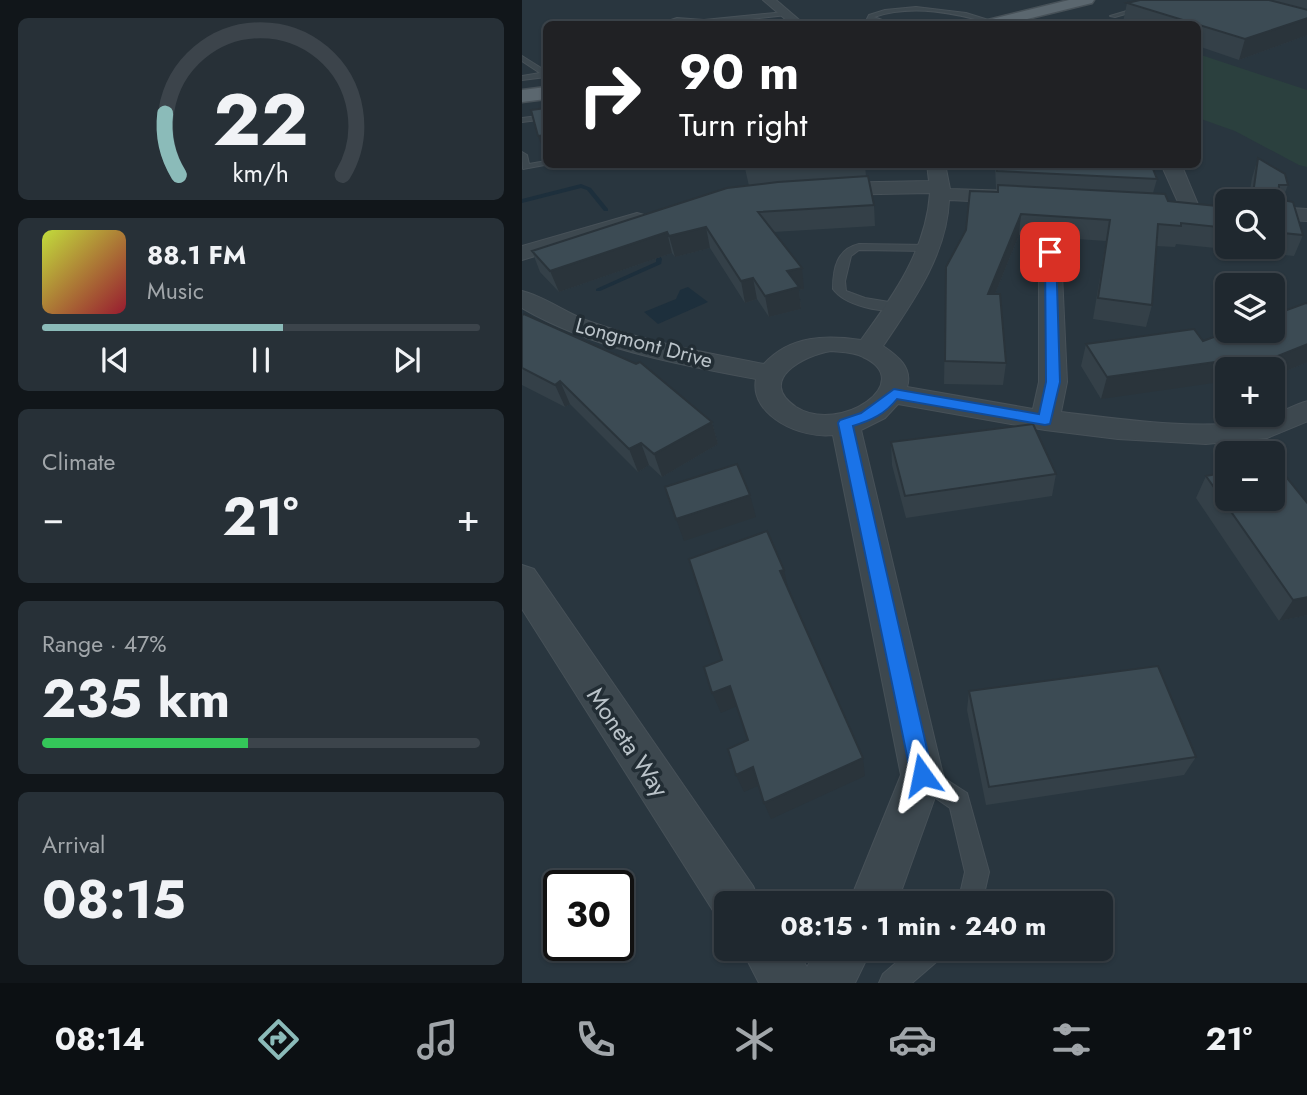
<!DOCTYPE html>
<meta charset="utf-8">
<style>
body{margin:0;font-family:Jost,sans-serif;background:#273037;color:#f1f3f6;height:100vh;display:flex;flex-direction:column;font-size:26px;white-space:nowrap}
*{box-sizing:border-box;margin:0}
p{font-size:23px;color:#a1a6aa}
.icon{flex:none;width:38px;height:38px;fill:none;stroke:currentColor;stroke-width:2;stroke-linecap:round;stroke-linejoin:round}
.map{position:relative;flex:1;overflow:hidden}
.sheet{display:flex;flex-direction:column;gap:18px;padding:18px;background:#11161a;width:522px}
.sheet>*{flex:none}
.top-card{position:absolute;left:21px;top:21px;width:658px;height:147px;border-radius:10px;box-shadow:0 2px 5px #0004,0 0 0 2px #3c444b;background:#202124;color:#fff;overflow:hidden}
.buttons{position:absolute;left:693px;top:189px;display:grid;gap:14px}
.buttons a{display:grid;place-items:center;width:70px;height:70px;border-radius:10px;background:#1f282f;box-shadow:0 2px 5px #0004,0 0 0 2px #3c444b;font-size:35px}
.speed{position:absolute;left:21px;top:870px;display:flex;gap:14px;font-size:35px;font-weight:700;text-align:center}
.speed>*{display:grid;place-content:center;width:91px;height:91px;border-radius:50%;background:#1f282f;box-shadow:0 2px 5px #0004,0 0 0 2px #3c444b;line-height:1}
.speed .limit{border:4px solid #111;border-radius:10px;background:#fff;color:#111}
.pin{position:absolute;display:grid;place-items:center;width:60px;height:60px;color:#fff;margin:-30px;border-radius:14px;box-shadow:0 4px 10px #0006}
.me{position:absolute;width:77px;margin:-38px;rotate:348deg;stroke-linejoin:round;filter:drop-shadow(0 0 5px #0008)}
.turn{display:flex;align-items:center;gap:24px;height:147px;padding:0 21px;font-size:32px}
.turn .icon{width:91px;height:91px;stroke-width:2.5}
.turn b{display:block;font-size:49px;line-height:60px}
.big{font-size:52px;font-weight:700;line-height:1.1}
.sheet .widget{flex:1;display:flex;flex-direction:column;justify-content:center;gap:10px;min-width:0;padding:0 24px;border-radius:10px;background:#273037}
.sheet .dial{align-items:center;gap:0}
.dial svg{height:182px;overflow:visible;fill:none;stroke:#3c444b;stroke-width:7;stroke-linecap:round;text-anchor:middle}
.dial text{fill:#f1f3f6;stroke:none}
.song{display:flex;align-items:center;gap:21px}
.cover{width:84px;height:84px;border-radius:10px;background:linear-gradient(135deg,hsl(70 70% 55%),hsl(350 70% 35%))}
.played{height:7px;border-radius:4px;background:linear-gradient(90deg,#8bbbb9 55%,#3c444b 55%)}
.keys{display:flex;justify-content:space-around;direction:ltr}
.heat{display:flex;justify-content:space-between;align-items:center;font-size:38px;direction:ltr}
.charge{height:10px;border-radius:5px;background:linear-gradient(90deg,#34c759 47%,#3c444b 0)}
.trip{position:absolute;left:192px;top:891px;width:399px;height:70px;border-radius:10px;background:#1f282f;box-shadow:0 2px 5px #0004,0 0 0 2px #3c444b;font-weight:700;line-height:70px;text-align:center}
.menu{display:flex;height:112px;justify-content:space-around;align-items:center;background:#0c1013;color:#a1a6aa}
.menu .icon{width:49px;height:49px}
.menu .selected{color:#8bbbb9}
.menu b{font-size:32px;color:#f1f3f6}
main{display:flex;flex:1;min-height:0}
.map>svg:first-child{display:block}
</style>
<main>
<section class="sheet">
<div class="widget dial"><svg viewBox="0 0 100 80">
<path d="M14 69A42 42 0 1 1 86 69"/>
<path d="M14 69A42 42 0 0 1 8 42" stroke="#8bbbb9"/>
<text x="50" y="56" font-size="32" font-weight="700">22</text>
<text x="50" y="72" font-size="11">km/h</text>
</svg></div>
<div class="widget">
<div class="song"><i class="cover"></i><div><b>88.1 FM</b><p>Music</p></div></div>
<div class="played"></div>
<div class="keys"><svg class="icon" aria-label="previous" viewBox="0 0 24 24"><path d="M18 5L8 12l10 7zM5 5v14"/></svg><svg class="icon" aria-label="pause" viewBox="0 0 24 24"><path d="M8 5v14M16 5v14"/></svg><svg class="icon" aria-label="next" viewBox="0 0 24 24"><path d="M6 5l10 7-10 7zM19 5v14"/></svg></div>
</div>
<div class="widget"><p>Climate</p>
<div class="heat"><a>−</a><b class="big">21°</b><a>+</a></div>
</div>
<div class="widget"><p>Range · 47%</p><b class="big">235 km</b><div class="charge"></div></div>
<div class="widget"><p>Arrival</p><b class="big">08:15</b></div>
</section>
<div class="map">
<svg width="786" height="983" viewBox="0 0 786 983">
<rect width="100%" height="100%" fill="#29363f"/>
<path fill="#2b403e" d="M676 54 785 90V167L777 165 713 131 676 118Z"/>
<path fill="#1d2f3c" d="M166 287 186 302 136 324 122 312 154 299 158 290Z"/>
<g fill="none" stroke-linecap="round" stroke-linejoin="round">
<path fill="#1d2f3c" fill-rule="evenodd" d="M59 184 69 188 86 209V211H82L65 190 59 188 0 203V199Z
M128 248H132L140 259 139 264 78 291H74V289L134 262V259L127 249Z"/>
<g stroke="#475158" stroke-width="2">
<path id="lane" d="M642 0H652L593 17 588 16Z
M394 7 444 13 476 23 471 24C433 13 391 4 352 17L371 24 345 19 347 15 363 10Z
M263 12 265 15 182 24 155 22 137 24 155 18 182 20Z
M0 56 24 71V77L0 80V76L18 73 0 61Z
M24 115V119L0 122V118Z
M0 152 5 155 7 164 24 161V164H28L1 169Z
M337 244 405 245 410 248 405 251 337 250 329 256 323 281 324 291 343 298 379 304V310C360 313 323 306 311 289 311 268 315 249 337 244Z
M400 764 445 793 467 872 460 903H436L443 872 428 808 392 783 389 775 392 767Z
M391 948H423L420 957 390 983H357L361 974Z"/>
</g>
<g stroke="#475158" stroke-width="2">
<path id="street" d="M241 0H254L282 24H269Z
M405 164H423L428 189 491 191 498 193 501 197 498 201 491 203 427 200C425 255 390 303 361 346 376 356 391 368 385 387L511 409 517 382V252L520 247H536L539 252 545 382 539 412C596 419 685 432 740 419 756 415 770 405 786 401V421L745 438 684 444 596 439 523 430 376 404 363 418 339 430 421 775 375 903H327L379 775 311 435C280 439 227 416 234 379 155 364 71 349 0 308V291C24 297 45 314 69 322 125 342 184 353 242 364 268 335 305 335 339 340 372 295 404 250 408 193L308 195 298 189 308 183 407 181ZM309 351C319 352 332 352 341 357 396 382 318 435 274 407 234 380 283 355 309 351Z
M639 164H659L677 207 674 211H660Z
M751 207 786 209V221L751 219Z
M115 213 122 215 125 219 122 223 0 260V246Z
M0 565 12 569 231 886 238 903H205V923L197 920 0 609Z
M219 948H273L285 967 296 948H350L333 983H237Z"/>
</g>
<g stroke="#475158" stroke-width="3">
<path id="primary" d="M547 0H572L570 3 485 24H460L462 21Z
M24 87V99L0 102V90Z"/>
</g>
<use href="#lane" fill="#3d484f" fill-rule="evenodd"/>
<use href="#street" fill="#3d484f" fill-rule="evenodd"/>
<use href="#primary" fill="#5b676f" fill-rule="evenodd"/>
</g>
<path fill="#344048" d="M618 0H786V35L717 60 676 46V24H609L601 22 605 3Z
M736 158 766 185 760 200 781 235 772 256 654 244 653 247 634 246 630 305 624 327 571 319 584 241 497 235 473 294 484 363 481 385 422 384 424 267 475 192V189H474L473 164H629L635 179 631 193 646 201 705 207V247H751V201H726L730 178Z
M222 164H343L344 177 352 205 353 226 251 232 282 289 277 290 279 309 247 317 235 299 223 303 188 248 153 257 150 253 37 292 18 272 10 251 227 186Z
M786 304V362L751 376V369H705L579 399 559 366 564 344 681 341Z
M0 315 190 422 196 444 140 477 127 465 116 472 48 404 43 407 0 385Z
M369 442 534 474 530 496 384 518 370 465Z
M684 476 786 504V615L757 621 674 498Z
M447 691 674 757 662 775 464 805 445 710Z"/>
<path fill="#2a343b" d="M786 18V35L717 60 723 39Z
M24 135V155H23L16 136Z
M499 214 497 235 464 316 466 294Z
M184 227 188 248 153 257 147 236Z
M145 232 150 253 37 292 28 271Z
M280 268 282 289 277 290 279 309 247 317 243 296 265 271Z
M231 278 235 299 223 303 219 281Z
M786 344V362L751 376V369H739L743 361Z
M736 356 731 369H705V381L579 399 585 377Z
M38 381 48 404 43 407 33 385Z
M190 422 196 444 140 477 132 454Z
M119 443 127 465 116 472 107 449Z
M228 495 234 517 162 541 154 519Z
M262 570 267 592 258 571Z
M786 597V615L757 621 771 600Z
M208 686 215 706 199 713 190 693Z
M341 758 343 776 249 819 242 803Z
M231 767 238 785 222 792 214 775Z"/>
<path fill="#3c4b54" stroke="#2a343b" stroke-width="2" d="M618 0H747L786 10V18L723 39 605 3Z
M24 108V135L16 136 9 110Z
M736 158 763 174 766 185H757L756 199 771 202 781 235 751 232V201H730Z
M223 164H277L224 168Z
M475 164H629L635 179 475 171Z
M346 176 352 205 236 212 280 268 265 271 277 287 243 296 231 278 219 281 184 227 147 236 145 232 28 271 10 251 205 188 256 182Z
M476 185 643 194 646 201 705 207V228L659 223V226L636 224 630 305 576 298 588 220 499 214 466 294H478L484 363 423 361 424 267 444 230 448 191 476 192Z
M784 303 786 304V344L743 361 736 356 585 377 564 344 672 329 681 341 708 331H751V315Z
M2 314 114 364 118 362 190 422 132 454 119 443 107 449 38 381 33 385 0 368V315Z
M511 424 534 474 383 496 369 442Z
M753 463 786 504V597L771 600 684 476 705 472V499H751V464Z
M215 464 228 495 154 519 143 487Z
M245 531 262 570 258 571 341 758 242 803 231 767 214 775 206 749 226 740 208 686 190 693 182 667 200 660 167 559Z
M636 666 674 757 467 787 447 691Z"/>
<path fill="#1a73e8" stroke="#114b97" stroke-width="2" d="M528 249 534 252 538 382 528 424 523 425 375 399C363 414 350 420 331 426L411 775 408 783 400 786 392 783 389 775 316 423 318 420 339 413 372 389 517 414 524 382 523 252Z"/>
<g text-anchor="middle" dominant-baseline="central" stroke-width="7" stroke-linejoin="round" paint-order="stroke">
<g font-size="21" fill="#bac3c9" stroke="#222d34">
<text transform="translate(122 343) rotate(15)">Longmont Drive</text>
</g>
<g font-size="24" fill="#bac3c9" stroke="#222d34">
<text transform="translate(106 742) rotate(56)">Moneta Way</text>
</g>
</g>
</svg>
<div class="buttons">
<a><svg class="icon" aria-label="search" viewBox="0 0 24 24"><circle cx="10" cy="10" r="6"/><path d="M15 15l6 6"/></svg></a>
<a><svg class="icon" aria-label="layers" viewBox="0 0 24 24"><path d="M12 4l9 5-9 5-9-5zM3 14l9 5 9-5"/></svg></a>
<a>+</a>
<a>−</a>
</div>
<div class="speed"><div class="limit">30</div></div>
<div class="pin" style="left:528px;top:252px;background:#d93025"><svg class="icon" aria-label="arrive" viewBox="0 0 24 24"><path d="M6 21V4h12l-3 4 3 4H6"/></svg></div>
<svg class="me" style="left:400px;top:775px" viewBox="-20 -20 40 40"><path d="M0-17L14 15 0 8-14 15z" fill="#1a73e8" stroke="#fff" stroke-width="4"/></svg>
<div class="trip">08:15 · 1 min · 240 m</div>
<div class="top-card">
<div class="turn"><svg class="icon" aria-label="right" viewBox="0 0 24 24"><path d="M7 20v-9h11M14 6l5 5-5 5"/></svg><div><b>90 m</b>Turn right</div></div>
</div>
</div>
</main>
<nav class="menu">
<b>08:14</b>
<svg class="icon selected" aria-label="directions" viewBox="0 0 24 24"><path d="M12 3l9 9-9 9-9-9zM9 14v-3h6M13 9l2 2-2 2"/></svg>
<svg class="icon" aria-label="music" viewBox="0 0 24 24"><path d="M9 18V5l10-2v13"/><circle cx="6" cy="18" r="3"/><circle cx="16" cy="16" r="3"/></svg>
<svg class="icon" aria-label="phone" viewBox="0 0 24 24"><path d="M5 4h4l2 5-3 2q2 4 5 5l2-3 5 2v4C11 20 4 13 5 4z"/></svg>
<svg class="icon" aria-label="climate" viewBox="0 0 24 24"><path d="M12 3v18M4 7l16 10M4 17L20 7"/></svg>
<svg class="icon" aria-label="car" viewBox="0 0 24 24"><path d="M5 17H2v-5l4-1 3-4h7l3 4 3 1v5h-3M9 17h6M6 11h13"/><circle cx="7" cy="17" r="2"/><circle cx="17" cy="17" r="2"/></svg>
<svg class="icon" aria-label="filters" viewBox="0 0 24 24"><path d="M4 7h16M4 17h16"/><circle cx="9" cy="7" r="2"/><circle cx="15" cy="17" r="2"/></svg>
<b>21°</b>
</nav>
